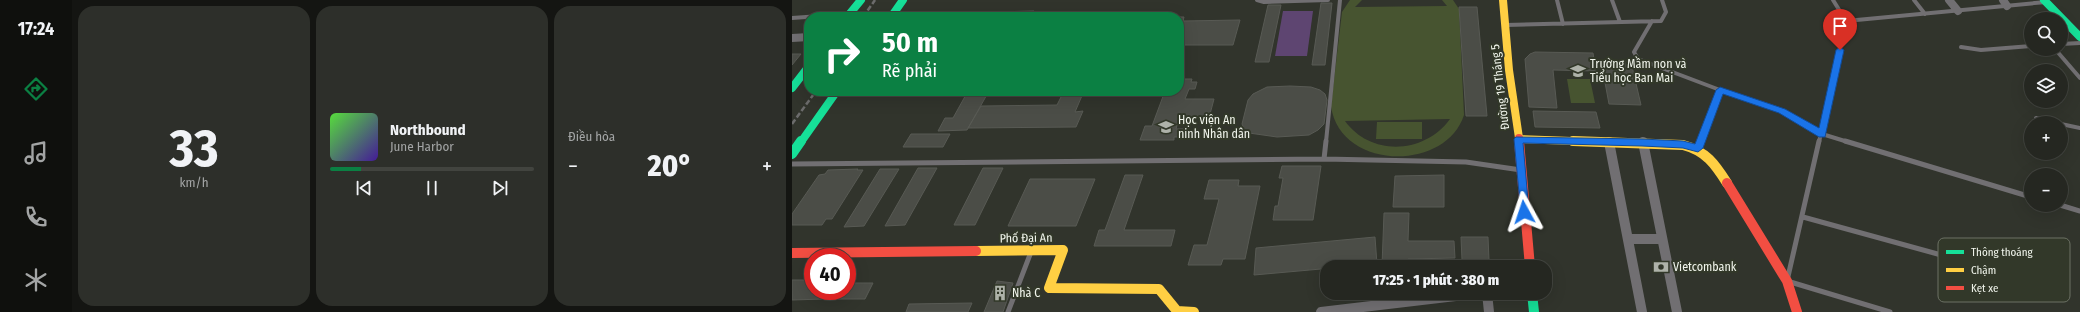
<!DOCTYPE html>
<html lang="vi">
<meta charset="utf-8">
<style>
body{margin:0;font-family:"Fira Sans Condensed",sans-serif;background:#2d2f2a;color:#f1f3f6;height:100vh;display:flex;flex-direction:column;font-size:15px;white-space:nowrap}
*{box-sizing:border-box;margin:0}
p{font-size:13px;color:#a3a5a5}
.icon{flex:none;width:22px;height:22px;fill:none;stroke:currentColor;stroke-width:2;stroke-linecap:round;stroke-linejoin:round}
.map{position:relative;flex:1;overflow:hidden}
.panel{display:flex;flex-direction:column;gap:6px;padding:6px;background:#141512;width:720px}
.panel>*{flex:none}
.banner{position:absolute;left:12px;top:12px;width:380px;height:84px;border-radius:16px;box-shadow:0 4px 16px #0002,0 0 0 1px #42443f;background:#0b8043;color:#fff;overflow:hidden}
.tools{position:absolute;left:1232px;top:12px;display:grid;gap:8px}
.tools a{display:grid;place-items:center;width:44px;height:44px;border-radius:50%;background:#252721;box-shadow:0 4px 16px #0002,0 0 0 1px #42443f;font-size:20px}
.speed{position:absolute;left:12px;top:248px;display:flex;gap:8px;font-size:20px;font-weight:700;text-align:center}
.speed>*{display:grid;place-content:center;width:52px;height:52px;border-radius:50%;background:#252721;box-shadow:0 4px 16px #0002,0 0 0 1px #42443f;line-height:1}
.speed .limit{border:6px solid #d22;background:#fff;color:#111}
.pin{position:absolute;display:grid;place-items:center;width:34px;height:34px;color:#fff;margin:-41px -17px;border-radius:50% 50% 50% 0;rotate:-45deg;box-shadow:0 0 4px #0007}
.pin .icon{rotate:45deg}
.me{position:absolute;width:44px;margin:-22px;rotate:355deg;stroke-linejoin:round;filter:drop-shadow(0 0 3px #0008)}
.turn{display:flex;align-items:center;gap:14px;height:84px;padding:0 12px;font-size:18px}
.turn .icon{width:52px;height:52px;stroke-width:2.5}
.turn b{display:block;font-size:28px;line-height:34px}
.big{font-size:30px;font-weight:800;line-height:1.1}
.panel .widget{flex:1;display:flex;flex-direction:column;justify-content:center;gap:6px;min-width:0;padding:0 14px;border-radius:16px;background:#2d2f2a}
.panel .dial{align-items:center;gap:0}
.dial b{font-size:52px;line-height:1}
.song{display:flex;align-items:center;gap:12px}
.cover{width:48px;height:48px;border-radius:6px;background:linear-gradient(135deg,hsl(110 70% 55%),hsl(260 70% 35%))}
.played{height:4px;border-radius:2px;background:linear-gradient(90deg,#0b8043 15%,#42443f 15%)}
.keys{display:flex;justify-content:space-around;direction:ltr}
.heat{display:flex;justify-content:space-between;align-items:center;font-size:22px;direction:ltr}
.panel .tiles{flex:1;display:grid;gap:6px;grid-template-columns:repeat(3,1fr)}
.trip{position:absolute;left:528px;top:260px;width:232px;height:40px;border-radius:16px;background:#252721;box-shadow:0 4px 16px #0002,0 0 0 1px #42443f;font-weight:800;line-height:40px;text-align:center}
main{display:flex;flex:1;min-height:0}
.menu{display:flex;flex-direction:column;width:72px;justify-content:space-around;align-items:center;background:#0f100d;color:#a3a5a5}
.menu .icon{width:28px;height:28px}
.menu .active{color:#0b8043}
.menu b{font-size:18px;color:#f1f3f6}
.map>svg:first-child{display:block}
</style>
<main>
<nav class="menu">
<b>17:24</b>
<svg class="icon active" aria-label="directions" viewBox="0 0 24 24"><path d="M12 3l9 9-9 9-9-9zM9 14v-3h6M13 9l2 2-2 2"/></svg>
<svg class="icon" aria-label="music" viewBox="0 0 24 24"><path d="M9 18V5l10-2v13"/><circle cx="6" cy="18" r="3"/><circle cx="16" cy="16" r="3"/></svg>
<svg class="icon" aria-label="phone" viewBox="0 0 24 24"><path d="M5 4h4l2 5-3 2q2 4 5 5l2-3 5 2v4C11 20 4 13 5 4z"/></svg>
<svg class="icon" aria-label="climate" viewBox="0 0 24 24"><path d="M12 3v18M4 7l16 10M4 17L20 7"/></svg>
</nav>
<section class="panel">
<div class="tiles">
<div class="widget dial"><b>33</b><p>km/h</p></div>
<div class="widget">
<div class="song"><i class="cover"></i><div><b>Northbound</b><p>June Harbor</p></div></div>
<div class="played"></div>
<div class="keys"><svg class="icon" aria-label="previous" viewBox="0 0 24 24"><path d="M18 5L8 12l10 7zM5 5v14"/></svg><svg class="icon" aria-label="pause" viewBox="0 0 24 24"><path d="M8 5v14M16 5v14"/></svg><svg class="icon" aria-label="next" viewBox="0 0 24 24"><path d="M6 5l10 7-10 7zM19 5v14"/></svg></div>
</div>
<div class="widget"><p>Điều hòa</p>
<div class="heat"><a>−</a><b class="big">20°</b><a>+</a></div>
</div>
</div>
</section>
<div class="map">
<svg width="1288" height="312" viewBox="0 0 1288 312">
<rect width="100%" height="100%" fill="#31342c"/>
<path fill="#475430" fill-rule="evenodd" d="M558 0H570L563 7 655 6 650 0H661L667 9 672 115C654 172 548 171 539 106L550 12ZM658 119C633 154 579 157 553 121Z
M775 79H798L803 103H779Z
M585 122H630V139H584Z"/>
<path fill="#5e4571" d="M491 11H521L515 56H483Z"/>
<path fill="#4b4d47" stroke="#585a54" d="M529 3H540L533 65H520Z
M476 5H489L477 62H463Z
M667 7H685L695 116H674Z
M242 11 238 17H200L203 12Z
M381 17H392L391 21 448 20 441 45H387V17Z
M743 52 801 53 804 71 761 70 765 108 737 107 733 59 738 54Z
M0 54H9L0 65Z
M809 61 839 62 849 105 817 104Z
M387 79H400L399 82H405L403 89H397L393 99H422L417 118H387L384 129H392L390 137H382V140H348L353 126H360L373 91H387Z
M498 86 519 87 528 90 533 94 535 100 532 124 526 130 517 135 485 137 457 133 452 129 450 124 456 100 461 94 475 87Z
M176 91H197L175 130 146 131 153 118H161Z
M272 91H292L283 112 291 111 284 127 176 128 189 106 265 105Z
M741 111 804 112 808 128 743 127Z
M119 134H158L151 147H111Z
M490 166H529L521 220H481L483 206H486L491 178H487Z
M126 168H145L113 225 93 226Z
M191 168H211L183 225H162Z
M66 169 65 170H71L40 219H34L30 225H0V214L27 175 33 174 36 170Z
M88 169H107L72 226 52 227Z
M333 175H351L332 230H383L379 246H302L307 230H313Z
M652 175V207H601L603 176Z
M238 179H303L284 226H216Z
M417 180H447L446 186H468L453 259H431L429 265H396L402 245H415L427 199H412Z
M592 213H617L616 241H662L663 258 616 259V266H590Z
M583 237 585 264 462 275 464 248Z
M669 237H696L697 260H670Z
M0 280H21V291H37L32 299 0 300Z
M205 281 221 283 211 312H192Z
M55 283H81L73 299H32L37 291H55Z
M180 303 176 312H114L117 304Z"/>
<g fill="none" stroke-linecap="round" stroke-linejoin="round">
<path stroke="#716f72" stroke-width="4" d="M465 0 472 2 536 0
M765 0 771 24
M820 0 828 22
M1122 0 1133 14
M0 18 56 14
M860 21 842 52 846 59 928 90 908 142
M1054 21 1254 2
M713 25 869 21 874 12 870 0
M1269 44 1288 43
M1169 47 1189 50 1239 46
M1263 49 1288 78
M928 90 990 111 1030 134 1056 142
M1244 118 1265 123
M1269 124 1288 128
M534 142 548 0
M1027 142 1054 21 1041 0"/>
<path stroke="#716f72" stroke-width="5" d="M1027 141 995 281 1098 312
M1053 141 1239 197
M906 148 909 141
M532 159 534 141
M0 164 532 159 674 162 729 170
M1268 205 1288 211
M1011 217 1160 258
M216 312 239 252"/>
<path stroke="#716f72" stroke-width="8" d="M1157 0 1166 11
M1211 0 1215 6
M0 38 17 37"/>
<path stroke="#716f72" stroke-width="10" d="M817 142 850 312
M851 142 885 312
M836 239H870
M695 293 697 312
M529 312 689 293"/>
<path stroke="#16e098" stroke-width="8" d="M1252 0 1288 37
M55 17 69 0
M99 17 111 0
M0 88 17 66
M9 142 45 91"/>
<path stroke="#16e098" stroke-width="10" d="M0 154 9 141
M740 293 742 312"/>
<path stroke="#ffcf43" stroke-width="8" d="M711 0 717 70 727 138
M727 139 808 142"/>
<path stroke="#ffcf43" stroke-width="10" d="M781 141 891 145C914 151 923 164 935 183
M184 251 271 250 257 288 367 289 385 311 402 312"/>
<path stroke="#f24e42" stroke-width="8" d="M727 138V142"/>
<path stroke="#f24e42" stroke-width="10" d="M727 141 738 267
M935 183 995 281 1005 312
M0 253 184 251"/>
<path stroke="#6c6c6c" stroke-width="2.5" stroke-dasharray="5.5 2.5" stroke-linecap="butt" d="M71 17 83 0
M0 124 24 91"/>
</g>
<path fill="#1a73e8" stroke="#114b97" d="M1048 47 1052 50 1033 137H1027L987 113 931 94 911 148 906 152 891 148 850 146 731 143 737 212 736 215H729L722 139 724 137 850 139 891 141 903 144 924 90 928 87 993 109 1027 128 1044 50Z"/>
<defs>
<g id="school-bare" transform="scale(1.2)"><path d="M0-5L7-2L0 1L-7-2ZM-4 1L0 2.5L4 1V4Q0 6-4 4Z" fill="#aeb2a9" stroke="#323829" stroke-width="2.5" paint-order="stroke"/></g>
<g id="university-bare" transform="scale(1.2)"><path d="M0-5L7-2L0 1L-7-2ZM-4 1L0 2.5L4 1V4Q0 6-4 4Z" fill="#aeb2a9" stroke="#323829" stroke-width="2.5" paint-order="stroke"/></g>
<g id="bank-bare" transform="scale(1.2)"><path d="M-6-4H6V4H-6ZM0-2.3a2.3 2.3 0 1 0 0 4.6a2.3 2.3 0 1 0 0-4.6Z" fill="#aeb2a9" stroke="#323829" stroke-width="2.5" paint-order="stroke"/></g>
<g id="building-bare" transform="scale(1.2)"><path d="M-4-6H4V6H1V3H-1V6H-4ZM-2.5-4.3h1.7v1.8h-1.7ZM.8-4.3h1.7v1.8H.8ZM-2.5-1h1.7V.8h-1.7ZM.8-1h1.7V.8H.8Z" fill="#aeb2a9" stroke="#323829" stroke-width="2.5" paint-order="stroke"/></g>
</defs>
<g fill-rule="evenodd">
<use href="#school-bare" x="786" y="71"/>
<use href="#university-bare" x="374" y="127"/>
<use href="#bank-bare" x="869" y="267"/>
<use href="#building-bare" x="208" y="293"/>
</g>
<g text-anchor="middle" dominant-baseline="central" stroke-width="4" stroke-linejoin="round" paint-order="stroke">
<g font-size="12" fill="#f2f6ed" stroke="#323829" text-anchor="start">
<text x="798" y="64">Trường Mầm non và<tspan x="798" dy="14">Tiểu học Ban Mai</tspan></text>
<text x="386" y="120">Học viện An<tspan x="386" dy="14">ninh Nhân dân</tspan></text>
<text x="881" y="267">Vietcombank</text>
<text x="220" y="293">Nhà C</text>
</g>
<g font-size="12" fill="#f2f6ed" stroke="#323829">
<text transform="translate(708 87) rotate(-97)">Đường 19 Tháng 5</text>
<text transform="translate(234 238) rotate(-1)">Phố Đại An</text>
</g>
</g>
<rect x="1146" y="238" width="132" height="64" rx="6" fill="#323829" stroke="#6c7164" stroke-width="1"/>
<rect x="1154" y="250" width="18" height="4" fill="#16e098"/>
<rect x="1154" y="268" width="18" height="4" fill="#ffcf43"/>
<rect x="1154" y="286" width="18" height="4" fill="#f24e42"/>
<g font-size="11" fill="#f2f6ed">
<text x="1179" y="256">Thông thoáng</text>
<text x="1179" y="274">Chậm</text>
<text x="1179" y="292">Kẹt xe</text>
</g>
</svg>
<div class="tools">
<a><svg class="icon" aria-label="search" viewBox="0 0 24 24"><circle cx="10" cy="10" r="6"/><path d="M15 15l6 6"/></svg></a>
<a><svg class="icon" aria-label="layers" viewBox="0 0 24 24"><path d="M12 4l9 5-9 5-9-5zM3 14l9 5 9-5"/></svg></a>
<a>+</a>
<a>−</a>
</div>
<div class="speed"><div class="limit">40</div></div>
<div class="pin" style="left:1048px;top:50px;background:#d93025"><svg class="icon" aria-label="arrive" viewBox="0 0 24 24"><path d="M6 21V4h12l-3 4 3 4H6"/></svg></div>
<svg class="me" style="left:732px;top:212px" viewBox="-20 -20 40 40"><path d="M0-17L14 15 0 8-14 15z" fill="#1a73e8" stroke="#fff" stroke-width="4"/></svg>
<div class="trip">17:25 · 1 phút · 380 m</div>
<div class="banner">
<div class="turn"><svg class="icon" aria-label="right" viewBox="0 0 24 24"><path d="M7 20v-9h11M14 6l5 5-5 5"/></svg><div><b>50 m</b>Rẽ phải</div></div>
</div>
</div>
</main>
